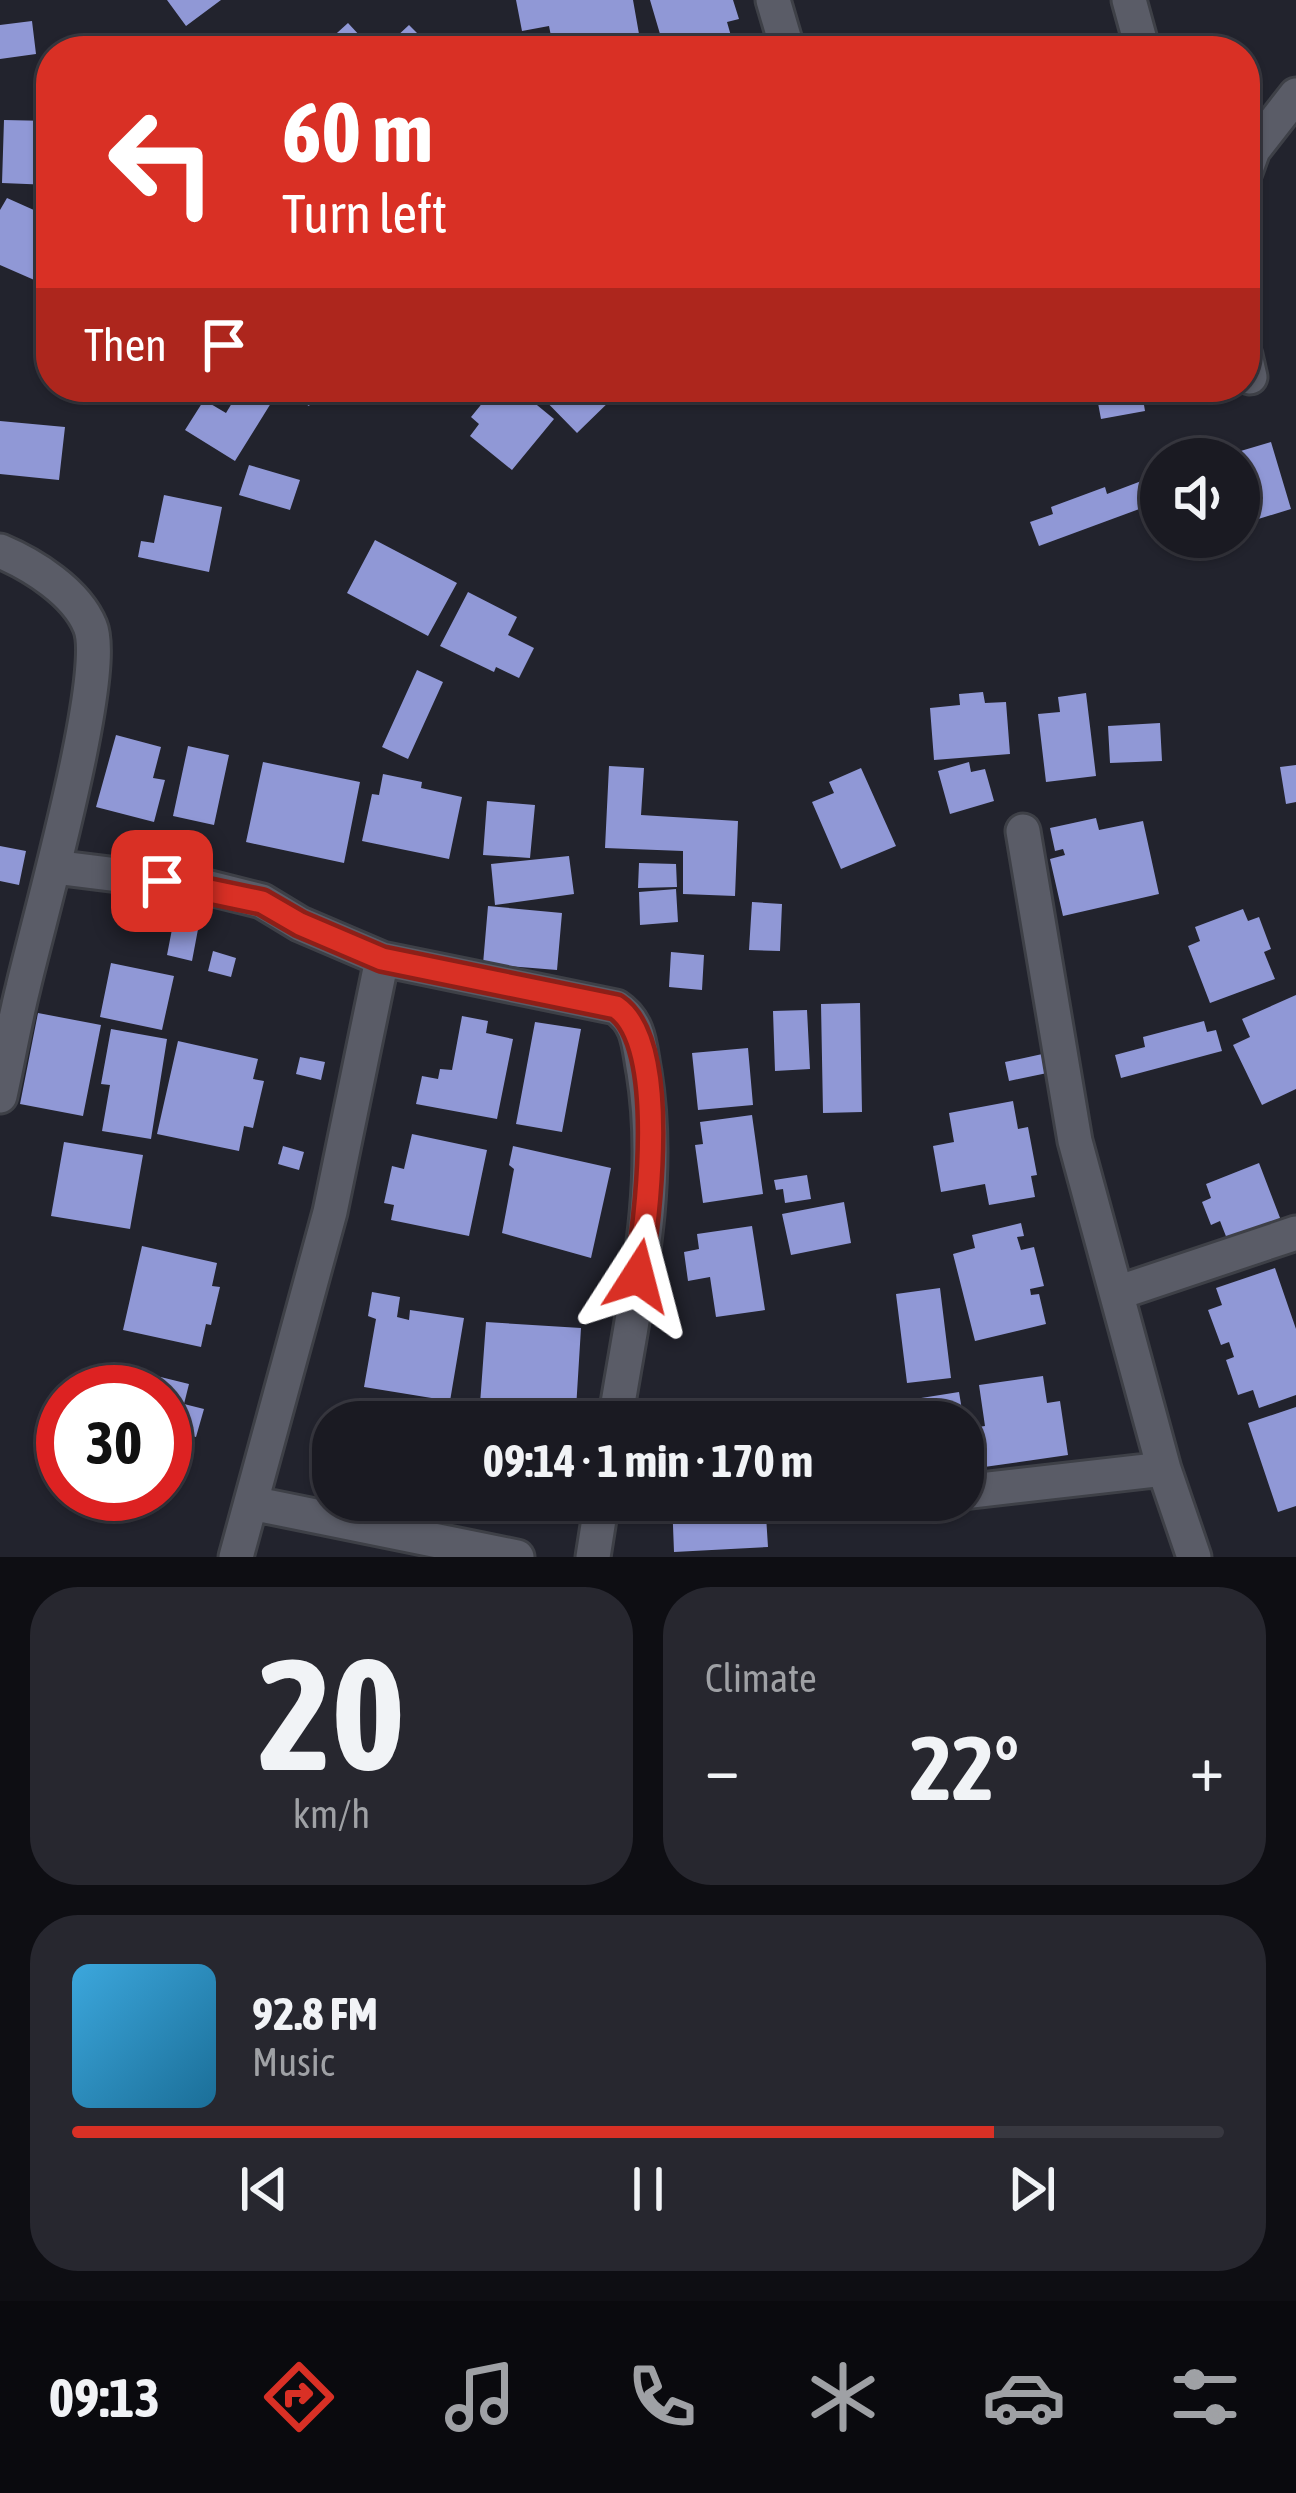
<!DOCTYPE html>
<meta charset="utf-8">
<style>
body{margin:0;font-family:"Asap Condensed",sans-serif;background:#27272f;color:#f1f3f6;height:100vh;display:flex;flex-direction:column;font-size:45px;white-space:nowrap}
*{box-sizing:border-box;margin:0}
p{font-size:39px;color:#9fa1a5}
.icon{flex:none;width:66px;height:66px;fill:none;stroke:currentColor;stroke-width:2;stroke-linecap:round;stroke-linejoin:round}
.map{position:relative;height:1557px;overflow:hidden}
.side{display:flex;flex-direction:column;gap:30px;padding:30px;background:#0e0e13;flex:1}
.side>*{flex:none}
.hud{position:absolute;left:36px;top:36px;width:1224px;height:366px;border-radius:48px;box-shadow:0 3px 9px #0004,0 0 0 3px #383840;background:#d93025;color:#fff;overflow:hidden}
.buttons{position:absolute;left:1140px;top:438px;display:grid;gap:24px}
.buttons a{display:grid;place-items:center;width:120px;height:120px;border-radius:50%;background:#1a1a22;box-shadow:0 3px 9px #0004,0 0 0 3px #383840;font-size:60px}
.speed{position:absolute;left:36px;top:1365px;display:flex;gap:24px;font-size:60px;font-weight:700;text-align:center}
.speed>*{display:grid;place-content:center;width:156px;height:156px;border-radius:50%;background:#1a1a22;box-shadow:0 3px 9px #0004,0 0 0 3px #383840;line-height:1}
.speed .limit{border:18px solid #d22;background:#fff;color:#111}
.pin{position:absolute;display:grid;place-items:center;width:102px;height:102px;color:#fff;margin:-51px;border-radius:24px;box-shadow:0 6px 18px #0006}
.me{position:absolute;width:132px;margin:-66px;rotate:9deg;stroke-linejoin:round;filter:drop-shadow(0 0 9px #0008)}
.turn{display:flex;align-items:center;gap:42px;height:252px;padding:0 48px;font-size:54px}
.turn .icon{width:156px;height:156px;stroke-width:2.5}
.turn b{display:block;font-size:84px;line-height:102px}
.then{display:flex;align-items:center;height:114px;padding:0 48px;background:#0003;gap:24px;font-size:45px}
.big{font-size:90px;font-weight:700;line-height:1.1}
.side .tile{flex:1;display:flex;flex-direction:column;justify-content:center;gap:18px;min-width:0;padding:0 42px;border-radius:48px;background:#27272f}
.side .dial{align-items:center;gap:0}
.dial b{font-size:156px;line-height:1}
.song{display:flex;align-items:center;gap:36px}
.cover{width:144px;height:144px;border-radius:18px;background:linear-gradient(135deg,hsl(200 70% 55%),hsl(200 70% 35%))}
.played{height:12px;border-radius:6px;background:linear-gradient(90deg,#d93025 80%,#383840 80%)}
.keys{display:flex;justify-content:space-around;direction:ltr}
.heat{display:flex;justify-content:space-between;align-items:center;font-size:66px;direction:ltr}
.side .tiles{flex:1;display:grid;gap:30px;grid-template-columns:1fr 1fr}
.tile:last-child{grid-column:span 2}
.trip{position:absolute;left:312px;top:1401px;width:672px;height:120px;border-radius:48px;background:#1a1a22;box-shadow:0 3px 9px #0004,0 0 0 3px #383840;font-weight:700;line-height:120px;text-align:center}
.dock{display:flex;height:192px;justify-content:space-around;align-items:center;background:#0a0a0e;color:#9fa1a5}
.dock .icon{width:84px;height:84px}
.dock .on{color:#d93025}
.dock b{font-size:54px;color:#f1f3f6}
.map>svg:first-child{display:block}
</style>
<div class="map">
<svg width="1296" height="1557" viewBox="0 0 1296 1557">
<rect width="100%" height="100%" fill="#22232d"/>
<path fill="#9098d6" d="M167 0H221L186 26Z
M516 0H633L642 51H554L549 26 522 31Z
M650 0H733L739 19 727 22 733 43 704 51H665Z
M32 21 36 54 0 59V25Z
M348 23 374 51H317Z
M409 25 431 47 427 51H381Z
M4 120 51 121V185L2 183Z
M7 198 45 215 40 226 51 231 48 286 0 265V210Z
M207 387H281L235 461 185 430 204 400 226 413 232 403Z
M285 387H314L318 390 309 406 283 391Z
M510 387H515L554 419 512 470 470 436 479 424 471 417 493 390 501 397Z
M532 387H609L616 395 577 433Z
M1095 387H1141L1145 411 1101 419Z
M0 421 65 427 59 480 0 474Z
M1271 442 1291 509 1239 525V459L1217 458Z
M249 465 300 480 290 510 239 495Z
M1160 474 1161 501 1039 546 1030 522 1053 514 1051 507 1105 487 1107 494Z
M164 495 222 507 209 572 138 557 141 541 154 543Z
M375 540 457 583 428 636 347 593Z
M468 592 517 617 508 635 534 648 519 678 496 667 494 672 440 646Z
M417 670 443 682 408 759 382 747Z
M983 692 985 703 1006 702 1010 754 934 760 930 708 960 705 959 694Z
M1086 693 1096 776 1046 782 1038 714 1060 712 1058 697Z
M1160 723 1162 761 1110 763 1108 726Z
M116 735 161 747 153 778 165 780 154 822 96 807Z
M188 746 229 755 214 825 173 816Z
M263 762 360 782 344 863 246 842Z
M969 762 971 772 985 769 994 801 950 814 938 771Z
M1296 765V802L1286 804 1280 767Z
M609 766 644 768 641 815 738 821 735 896 683 894V851L605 848Z
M861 768 896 846 841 869 812 802 834 793 829 782Z
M383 774 422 782 421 788 462 797 449 859 362 841 372 794 379 795Z
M487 801 535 805 530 858 483 855Z
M1096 818 1099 830 1143 821 1159 894 1063 916 1050 859 1065 855 1063 849 1055 851 1050 828Z
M0 846 26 851 19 885 0 881Z
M569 856 574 894 495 905 491 864Z
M639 863 676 864 677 887 638 888Z
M676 889 678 922 640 925 639 892Z
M752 902 782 904 780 951 749 950Z
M488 906 562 913 557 970 483 964Z
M1243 909 1248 921 1259 917 1271 949 1264 952 1275 979 1210 1003 1188 946 1200 941 1195 927Z
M174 919 199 924 192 961 167 955Z
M213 951 236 958 231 977 208 971Z
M671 952 704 955 702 990 669 987Z
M111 963 174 976 162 1030 100 1017Z
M1296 995V1089L1262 1105 1233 1045 1250 1037 1242 1019Z
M860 1003 862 1112 823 1113 821 1004Z
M807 1010 810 1069 775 1071 773 1011Z
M38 1013 101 1025 83 1116 20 1104Z
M462 1016 488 1021 486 1033 513 1039 497 1119 416 1104 422 1076 438 1079 440 1069 452 1070Z
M1204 1021 1207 1032 1216 1030 1222 1051 1121 1078 1115 1055 1145 1047 1143 1037Z
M535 1022 581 1029 562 1132 516 1124Z
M111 1029 167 1039 151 1139 102 1131 110 1085 101 1084Z
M178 1041 258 1059 253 1079 264 1081 253 1128 244 1126 239 1151 157 1134Z
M748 1048 753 1105 698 1110 692 1053Z
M1047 1053 1052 1072 1009 1081 1005 1062Z
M300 1057 325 1062 321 1080 296 1074Z
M1013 1101 1018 1129 1028 1127 1037 1175 1031 1176 1035 1197 989 1205 985 1184 941 1192 933 1146 954 1142 949 1113Z
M752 1115 763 1194 703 1203 695 1145 703 1144 700 1122Z
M412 1134 487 1150 469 1236 391 1220 394 1205 384 1203 392 1166 404 1169Z
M64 1142 143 1155 130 1229 51 1216Z
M283 1146 304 1152 299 1170 278 1164Z
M513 1146 611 1168 591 1258 502 1233 514 1169 509 1165Z
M1259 1163 1282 1223 1229 1244 1220 1221 1211 1225 1202 1202 1211 1198 1206 1184Z
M807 1175 811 1199 785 1203 783 1189 776 1190 774 1180Z
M844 1202 851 1243 791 1255 782 1214Z
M1021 1223 1024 1236 1017 1237 1021 1250 1034 1247 1044 1286 1030 1289 1031 1295 1039 1294 1046 1324 975 1341 953 1254 975 1248 972 1235Z
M752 1226 765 1310 716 1317 710 1277 688 1281 684 1252 699 1249 697 1234Z
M142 1246 217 1263 212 1286 220 1287 211 1325 206 1324 201 1347 123 1330Z
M1275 1268 1296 1329V1395L1259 1408 1253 1390 1238 1395 1226 1360 1234 1357 1229 1342 1221 1345 1208 1310 1222 1305 1216 1288Z
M940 1288 951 1378 907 1383 896 1294Z
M372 1292 400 1297 397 1317 409 1320 410 1310 464 1318 450 1401 364 1387 376 1319 368 1316Z
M486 1322 581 1328 576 1409 480 1404Z
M116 1366 189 1384 184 1404 204 1409 196 1437 171 1431 165 1449V1392H110Z
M1043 1376 1047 1403 1060 1401 1068 1455 977 1468 971 1428 985 1426 979 1385Z
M959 1392 964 1422H899L896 1402Z
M1296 1407V1506L1278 1512 1248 1423Z
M677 1408H717L716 1422H676Z
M363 1411 444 1419 443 1422H362Z
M354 1500H407L406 1514 353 1509Z
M672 1500H765L768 1547 674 1552Z"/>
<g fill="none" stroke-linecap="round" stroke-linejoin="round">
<g stroke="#3e4047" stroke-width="39">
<path id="minor" d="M773 0 788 51
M1129 0 1143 51
M1245 172 1253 150 1296 95
M1245 355 1250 377
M0 551C33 565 76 592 90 626 110 672 37 926 23 988 14 1024 8 1060 0 1096
M1023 831 1075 1141 1164 1469 1194 1557
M54 867 198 885 262 901 300 924 382 959 616 1007C640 1023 639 1046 644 1072 663 1189 633 1306 615 1422
M1117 1293 1296 1233
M963 1492 1164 1469
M251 1503 517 1557
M236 1557 330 1212 382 959
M593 1557 602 1500"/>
</g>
<use href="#minor" stroke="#5a5c67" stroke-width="33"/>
</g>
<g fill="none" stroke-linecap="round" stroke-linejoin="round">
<g stroke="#8d1f18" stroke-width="30">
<path id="route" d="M162 881 262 902 300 924 382 959 616 1007C670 1043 647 1218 638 1276"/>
</g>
<use href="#route" stroke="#d93025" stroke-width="21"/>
</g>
</svg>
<div class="buttons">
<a><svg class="icon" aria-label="sound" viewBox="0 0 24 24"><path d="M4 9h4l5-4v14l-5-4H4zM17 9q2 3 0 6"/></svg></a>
</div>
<div class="speed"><div class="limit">30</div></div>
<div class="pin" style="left:162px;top:881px;background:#d93025"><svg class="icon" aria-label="arrive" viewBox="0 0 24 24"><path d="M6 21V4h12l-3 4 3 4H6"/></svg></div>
<svg class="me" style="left:638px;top:1276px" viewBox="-20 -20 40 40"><path d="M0-17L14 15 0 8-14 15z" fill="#d93025" stroke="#fff" stroke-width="4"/></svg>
<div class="trip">09:14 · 1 min · 170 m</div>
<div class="hud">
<div class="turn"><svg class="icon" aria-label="left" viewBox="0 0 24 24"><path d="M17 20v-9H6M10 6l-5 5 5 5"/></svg><div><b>60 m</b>Turn left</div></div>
<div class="then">Then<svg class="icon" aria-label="arrive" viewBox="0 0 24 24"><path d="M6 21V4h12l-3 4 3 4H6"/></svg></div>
</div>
</div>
<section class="side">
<div class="tiles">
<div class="tile dial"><b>20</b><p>km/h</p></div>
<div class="tile"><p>Climate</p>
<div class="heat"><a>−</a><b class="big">22°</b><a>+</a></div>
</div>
<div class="tile">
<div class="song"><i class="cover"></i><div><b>92.8 FM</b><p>Music</p></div></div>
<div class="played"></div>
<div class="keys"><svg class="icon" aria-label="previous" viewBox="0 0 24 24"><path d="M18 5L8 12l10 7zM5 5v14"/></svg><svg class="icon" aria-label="pause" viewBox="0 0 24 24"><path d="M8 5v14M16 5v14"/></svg><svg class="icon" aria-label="next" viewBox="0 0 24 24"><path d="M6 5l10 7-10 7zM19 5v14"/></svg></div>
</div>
</div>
</section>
<nav class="dock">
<b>09:13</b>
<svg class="icon on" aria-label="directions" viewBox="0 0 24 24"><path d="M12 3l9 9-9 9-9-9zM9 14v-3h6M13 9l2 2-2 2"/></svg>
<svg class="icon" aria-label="music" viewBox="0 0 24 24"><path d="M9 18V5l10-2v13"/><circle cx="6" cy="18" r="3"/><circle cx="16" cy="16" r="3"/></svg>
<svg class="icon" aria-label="phone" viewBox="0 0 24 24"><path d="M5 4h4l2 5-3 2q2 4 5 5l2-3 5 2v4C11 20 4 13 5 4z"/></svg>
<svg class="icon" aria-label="climate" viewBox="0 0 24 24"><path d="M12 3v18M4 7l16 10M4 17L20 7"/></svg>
<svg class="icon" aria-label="car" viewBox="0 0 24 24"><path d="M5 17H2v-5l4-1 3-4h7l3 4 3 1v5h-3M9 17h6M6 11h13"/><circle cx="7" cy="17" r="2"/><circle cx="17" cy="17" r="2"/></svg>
<svg class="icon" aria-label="filters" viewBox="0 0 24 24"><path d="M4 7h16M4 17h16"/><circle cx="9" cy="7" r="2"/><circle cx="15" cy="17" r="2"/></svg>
</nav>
